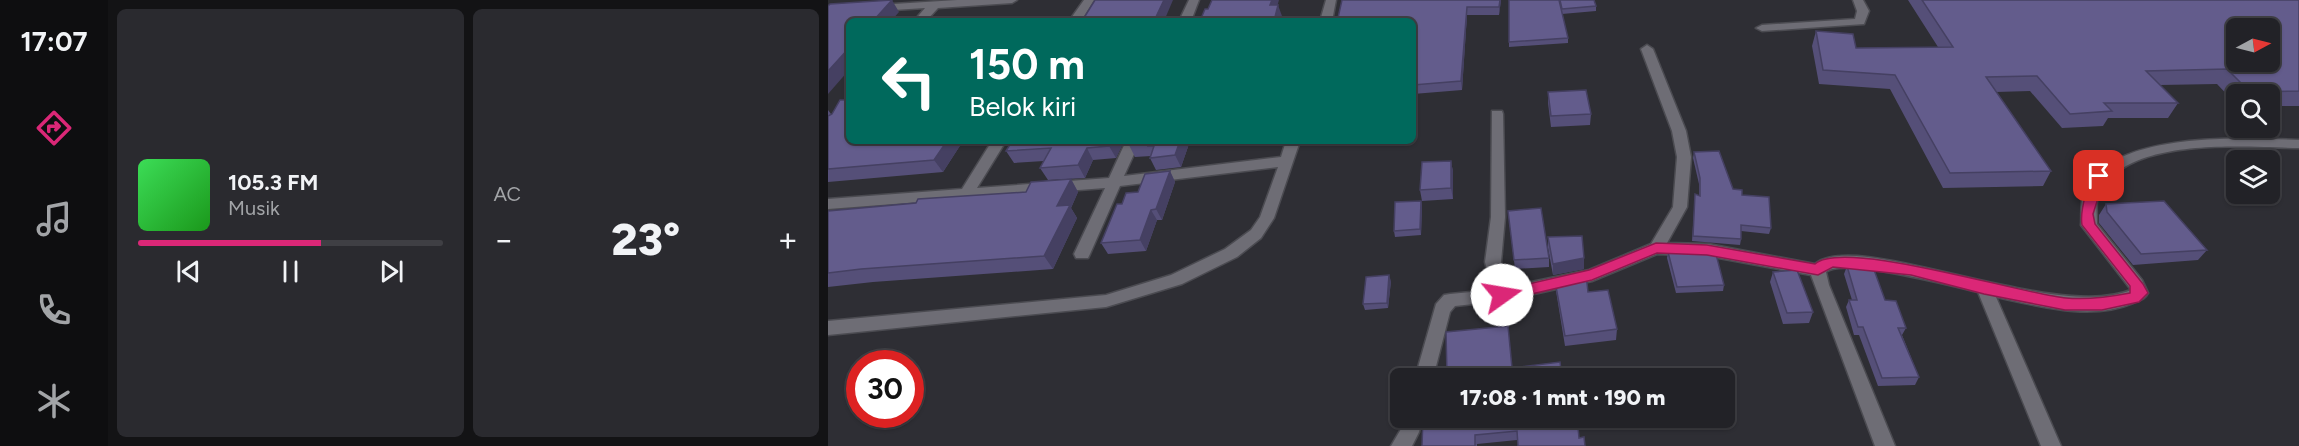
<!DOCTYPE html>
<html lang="id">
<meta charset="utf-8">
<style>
body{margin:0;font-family:Figtree,sans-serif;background:#2a2a2f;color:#f1f3f6;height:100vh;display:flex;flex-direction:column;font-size:22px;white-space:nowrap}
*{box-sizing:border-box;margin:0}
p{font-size:20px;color:#a2a4a7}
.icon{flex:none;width:33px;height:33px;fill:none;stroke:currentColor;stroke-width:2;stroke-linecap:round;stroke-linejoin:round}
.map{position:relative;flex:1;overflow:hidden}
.side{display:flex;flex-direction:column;gap:9px;padding:9px;background:#131315;width:720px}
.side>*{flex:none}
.hud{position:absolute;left:18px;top:18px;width:570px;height:126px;border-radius:9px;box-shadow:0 2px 4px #0004,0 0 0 2px #3f3f44;background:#00695c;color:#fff;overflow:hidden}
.needle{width:39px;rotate:83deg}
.fabs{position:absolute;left:1398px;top:18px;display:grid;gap:12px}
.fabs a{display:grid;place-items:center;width:54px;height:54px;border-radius:9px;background:#222227;box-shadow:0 2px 4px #0004,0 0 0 2px #3f3f44;font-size:30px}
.speed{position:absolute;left:18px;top:350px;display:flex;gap:12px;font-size:30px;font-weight:700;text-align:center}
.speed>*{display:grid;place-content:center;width:78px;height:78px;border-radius:50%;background:#222227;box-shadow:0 2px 4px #0004,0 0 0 2px #3f3f44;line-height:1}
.speed .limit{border:9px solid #d22;background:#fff;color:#111}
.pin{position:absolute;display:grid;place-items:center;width:51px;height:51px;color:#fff;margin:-26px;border-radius:12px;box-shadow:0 3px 9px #0006}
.me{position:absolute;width:66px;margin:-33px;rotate:77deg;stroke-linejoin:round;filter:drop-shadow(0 0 4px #0008)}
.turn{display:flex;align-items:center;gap:21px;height:126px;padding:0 24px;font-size:27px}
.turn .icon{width:78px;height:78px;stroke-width:2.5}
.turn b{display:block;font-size:42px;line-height:51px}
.big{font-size:45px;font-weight:800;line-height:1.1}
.side .tile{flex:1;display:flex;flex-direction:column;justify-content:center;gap:9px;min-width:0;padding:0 21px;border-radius:9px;background:#2a2a2f}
.song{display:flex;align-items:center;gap:18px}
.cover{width:72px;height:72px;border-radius:9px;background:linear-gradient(135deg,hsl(130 70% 55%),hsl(120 70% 35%))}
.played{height:6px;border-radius:3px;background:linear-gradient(90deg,#db2777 60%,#3f3f44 60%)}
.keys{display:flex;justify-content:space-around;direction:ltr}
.heat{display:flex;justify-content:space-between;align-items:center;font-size:33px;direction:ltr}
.side .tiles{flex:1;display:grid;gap:9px;grid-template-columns:repeat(2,1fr)}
.trip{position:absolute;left:562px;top:368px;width:345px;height:60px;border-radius:9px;background:#222227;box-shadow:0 2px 4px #0004,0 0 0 2px #3f3f44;font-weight:800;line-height:60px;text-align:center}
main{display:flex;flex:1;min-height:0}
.tab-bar{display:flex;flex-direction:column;width:108px;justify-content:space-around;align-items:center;background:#0e0e10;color:#a2a4a7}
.tab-bar .icon{width:42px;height:42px}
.tab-bar .on{color:#db2777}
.tab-bar b{font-size:27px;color:#f1f3f6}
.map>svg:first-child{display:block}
</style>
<main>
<nav class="tab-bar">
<b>17:07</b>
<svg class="icon on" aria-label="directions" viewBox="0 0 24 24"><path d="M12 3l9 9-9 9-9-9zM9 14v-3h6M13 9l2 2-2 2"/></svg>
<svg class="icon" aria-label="music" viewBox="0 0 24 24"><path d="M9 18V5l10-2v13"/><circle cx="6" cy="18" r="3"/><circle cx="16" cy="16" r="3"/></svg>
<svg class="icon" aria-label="phone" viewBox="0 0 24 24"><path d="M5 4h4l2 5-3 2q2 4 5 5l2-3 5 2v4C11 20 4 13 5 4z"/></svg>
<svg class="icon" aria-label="climate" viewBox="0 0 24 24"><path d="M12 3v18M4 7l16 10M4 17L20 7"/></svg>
</nav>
<section class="side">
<div class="tiles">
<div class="tile">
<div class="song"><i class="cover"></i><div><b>105.3 FM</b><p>Musik</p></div></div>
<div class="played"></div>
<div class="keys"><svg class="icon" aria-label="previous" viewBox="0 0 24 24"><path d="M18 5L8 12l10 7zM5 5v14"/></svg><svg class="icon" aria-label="pause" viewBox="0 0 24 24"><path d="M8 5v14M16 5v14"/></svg><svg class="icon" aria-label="next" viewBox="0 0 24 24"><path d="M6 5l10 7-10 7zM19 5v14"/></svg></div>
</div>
<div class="tile"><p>AC</p>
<div class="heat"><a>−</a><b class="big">23°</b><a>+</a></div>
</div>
</div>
</section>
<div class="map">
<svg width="1471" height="446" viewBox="0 0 1471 446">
<rect width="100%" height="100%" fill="#2e2e34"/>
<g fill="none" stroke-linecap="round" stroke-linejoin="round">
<g stroke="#4b4b51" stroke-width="3">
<path id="minor" d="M129 0H189L184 3 110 8 98 21H86L97 8 50 11 45 8 50 5Z
M256 0H266L253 21H241Z
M361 0H371L363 21H351Z
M498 0H508L504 21H492Z
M1025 0H1035L1041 11 1036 24 934 31 928 28 934 25 1027 19 1029 11Z
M819 45 825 49 858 131 863 157 859 207 839 243 880 244 987 264C1028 228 1226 322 1303 290L1301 287 1253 225C1254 216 1252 202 1256 193 1280 130 1416 138 1471 140V148C1416 147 1302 136 1271 192 1267 200 1269 215 1269 224L1314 280 1320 293C1317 299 1312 300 1305 303 1263 321 1211 306 1168 297L1233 446H1213L1150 292C1125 286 1015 257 998 272L1001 285 1067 446H1047L983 275 880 256 829 254 764 281 674 301 627 306 622 312 605 378H587L608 304 616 295 622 294 664 290 657 262 663 217 664 111H674L675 114 677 217 673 262 680 287 761 270 823 244 845 207 849 157 844 131 813 49Z
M164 141H178L149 188 281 178 298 141H312L296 176 453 157 458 141H472L446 218 433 238 409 257 354 284 278 307 0 335V321L278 295 343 275 397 249 423 230 432 217 450 167 292 186 262 254 260 258H248L246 254 277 188 0 209V199L134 189Z
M577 417H595L591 432 584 446H563L573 429Z"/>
</g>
<use href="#minor" fill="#6e6d75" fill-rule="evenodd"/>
</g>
<path fill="#554f78" d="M673 0 671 15H639L634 90 585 94V21L510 18Z
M681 0H766L768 6V11L734 14 740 38V43L681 47Z
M1080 0H1471V106H1442V94H1408V104L1389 84 1332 85 1350 103 1340 118H1280L1275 126 1234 128 1202 91 1168 92 1223 171 1215 186 1115 188 1062 89 991 84 984 46 988 31 1028 48 1110 47Z
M720 92 763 114 762 125 723 127 720 103Z
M0 110 3 114 2 115 135 141 115 172 0 182Z
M296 141 288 158 265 160 257 178 220 180 212 168 216 161 186 163 178 151Z
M362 141 353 167 328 170 322 158 323 156 307 157 301 145Z
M517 141H553L552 143 518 145Z
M866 152 905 189 914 195 943 228 941 234 913 231V239L912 245 864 241 867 194 871 196V184L865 158Z
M623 161 625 172V199L594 201 592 190Z
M342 171 347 182 334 220H329L318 251 280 254 273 243 294 204Z
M243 179 250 192 243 208 249 218 225 269 45 282 0 287V211L198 192Z
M593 201 594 206 593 235 567 237 566 231Z
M1278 204 1379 250 1370 260 1305 265 1271 223V215Z
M680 211 721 258V267L687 269Z
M720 237 756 258V269L725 275 720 248Z
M840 252 896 285 895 291 848 293 839 258Z
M1019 266 1057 300 1078 328 1074 335 1091 377 1087 385 1050 386 1031 335H1026L1018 307 1021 300H1024L1016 274Z
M945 272 985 312 981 323 955 324 942 282Z
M563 281 560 308 537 310 535 304Z
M727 281 760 292 789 329 788 340 737 346 728 291Z
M595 417H749L689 440 649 444V446H594Z"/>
<path fill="#454062" d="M64 0 71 12 63 21H45Z
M336 0H345L336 21H326Z
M444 0H451L446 17 442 5Z
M672 0H673L671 15V7Z
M450 5 454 16 453 21H446Z
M639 7V15L634 90 633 81Z
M21 48V70L0 94V71Z
M119 141H135L115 172 106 160Z
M284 141H296L288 158 281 146Z
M352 141H362L353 167 347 155Z
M259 148 265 160 257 178 250 165Z
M623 161 625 172V199L623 188Z
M342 171 347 182 334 220 328 209Z
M243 179 250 192 243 208 249 218 225 269 216 256 229 206Z
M593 201 594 206 593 235 592 229Z
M323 210 329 220 318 251 312 240Z
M756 258V269L725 275V264Z
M561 275 563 281 560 308 559 303Z"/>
<path fill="#635c8c" stroke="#454062" stroke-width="1.5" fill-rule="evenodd" d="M64 0 45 21H21V48L0 71V6L2 4Z
M267 0H336L326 21H254Z
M384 0H444L442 5H450L446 21H372L377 9H380Z
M514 0H672L671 7H639L633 81 585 85V21H501V18H510Z
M681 0H731L740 38 681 42Z
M732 0H766L768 6 734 9Z
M1094 0H1471V91L1422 92 1399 69 1318 71 1350 103H1276L1284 111 1242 114 1209 76 1158 77 1223 171 1122 173 1067 75 995 70 988 31 1025 34 1028 48 1125 47ZM1408 28H1442V62H1408Z
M758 90 763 114 723 116 720 92Z
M12 100H21V141H119L106 160 0 169V116L4 114Z
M184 141H284L281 146 259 148 250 165 212 168 223 148 178 151Z
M303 141H352L347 155 322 158 326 146H320L321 143 301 145Z
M891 151 905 189 914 190V195L941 197 943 228 913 225V239L865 236 867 194 872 196V178L866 152Z
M623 161V188L592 190 594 162Z
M342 171 328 209 323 210 312 240 273 243 289 204H294L298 193 310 192 317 174Z
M243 179 229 206 242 205 216 256 33 269 0 273V211L88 203 90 199 198 192 203 182Z
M593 201 592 229 566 231 567 202Z
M1336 201 1379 250 1313 254 1279 212 1278 204Z
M713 208 721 258 686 260 680 211Z
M754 236 756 258 725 264 720 237Z
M840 252 888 254 896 285 849 287Z
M1019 266 1045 267 1057 300 1068 301 1078 328H1070L1091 377 1054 378 1035 327H1030L1021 300H1029Z
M969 270 985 312 959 313 945 272Z
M758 274 760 292 780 290 789 329 737 336 727 281Z
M561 275 559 303 535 304 538 277Z
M680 326 684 368 732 362 734 378H599L619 375 618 332Z
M595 417H749L751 438 756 437 757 446H690L689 431 647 435V446H594Z"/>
<path fill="#db2777" stroke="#8e194d" stroke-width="1.5" d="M1271 172 1277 176 1265 214 1267 224 1315 284 1320 293 1311 302 1274 310H1237L1156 294 1083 275 1005 267 990 275 879 255 829 253 764 280 674 301 666 295 674 290 761 270 828 243 879 245 987 264C1015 238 1193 294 1238 298 1260 300 1281 297 1302 293V286L1254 225C1252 214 1259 175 1271 172Z"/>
</svg>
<div class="fabs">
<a><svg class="needle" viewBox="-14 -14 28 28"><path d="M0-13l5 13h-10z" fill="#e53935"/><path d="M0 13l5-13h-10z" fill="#a2a4a7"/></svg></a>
<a><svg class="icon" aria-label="search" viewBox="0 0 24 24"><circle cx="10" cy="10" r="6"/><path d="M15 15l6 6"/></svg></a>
<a><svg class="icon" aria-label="layers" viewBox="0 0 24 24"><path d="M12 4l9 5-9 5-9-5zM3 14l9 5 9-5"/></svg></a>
</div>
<div class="speed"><div class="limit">30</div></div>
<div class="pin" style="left:1271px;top:176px;background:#d93025"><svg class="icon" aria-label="arrive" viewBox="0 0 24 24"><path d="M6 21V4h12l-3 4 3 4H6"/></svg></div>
<svg class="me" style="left:674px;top:295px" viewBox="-20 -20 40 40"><circle r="19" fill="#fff"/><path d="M0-13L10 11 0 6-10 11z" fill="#db2777"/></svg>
<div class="trip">17:08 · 1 mnt · 190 m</div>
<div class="hud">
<div class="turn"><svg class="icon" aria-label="left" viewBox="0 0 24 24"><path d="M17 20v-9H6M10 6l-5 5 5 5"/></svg><div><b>150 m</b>Belok kiri</div></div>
</div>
</div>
</main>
